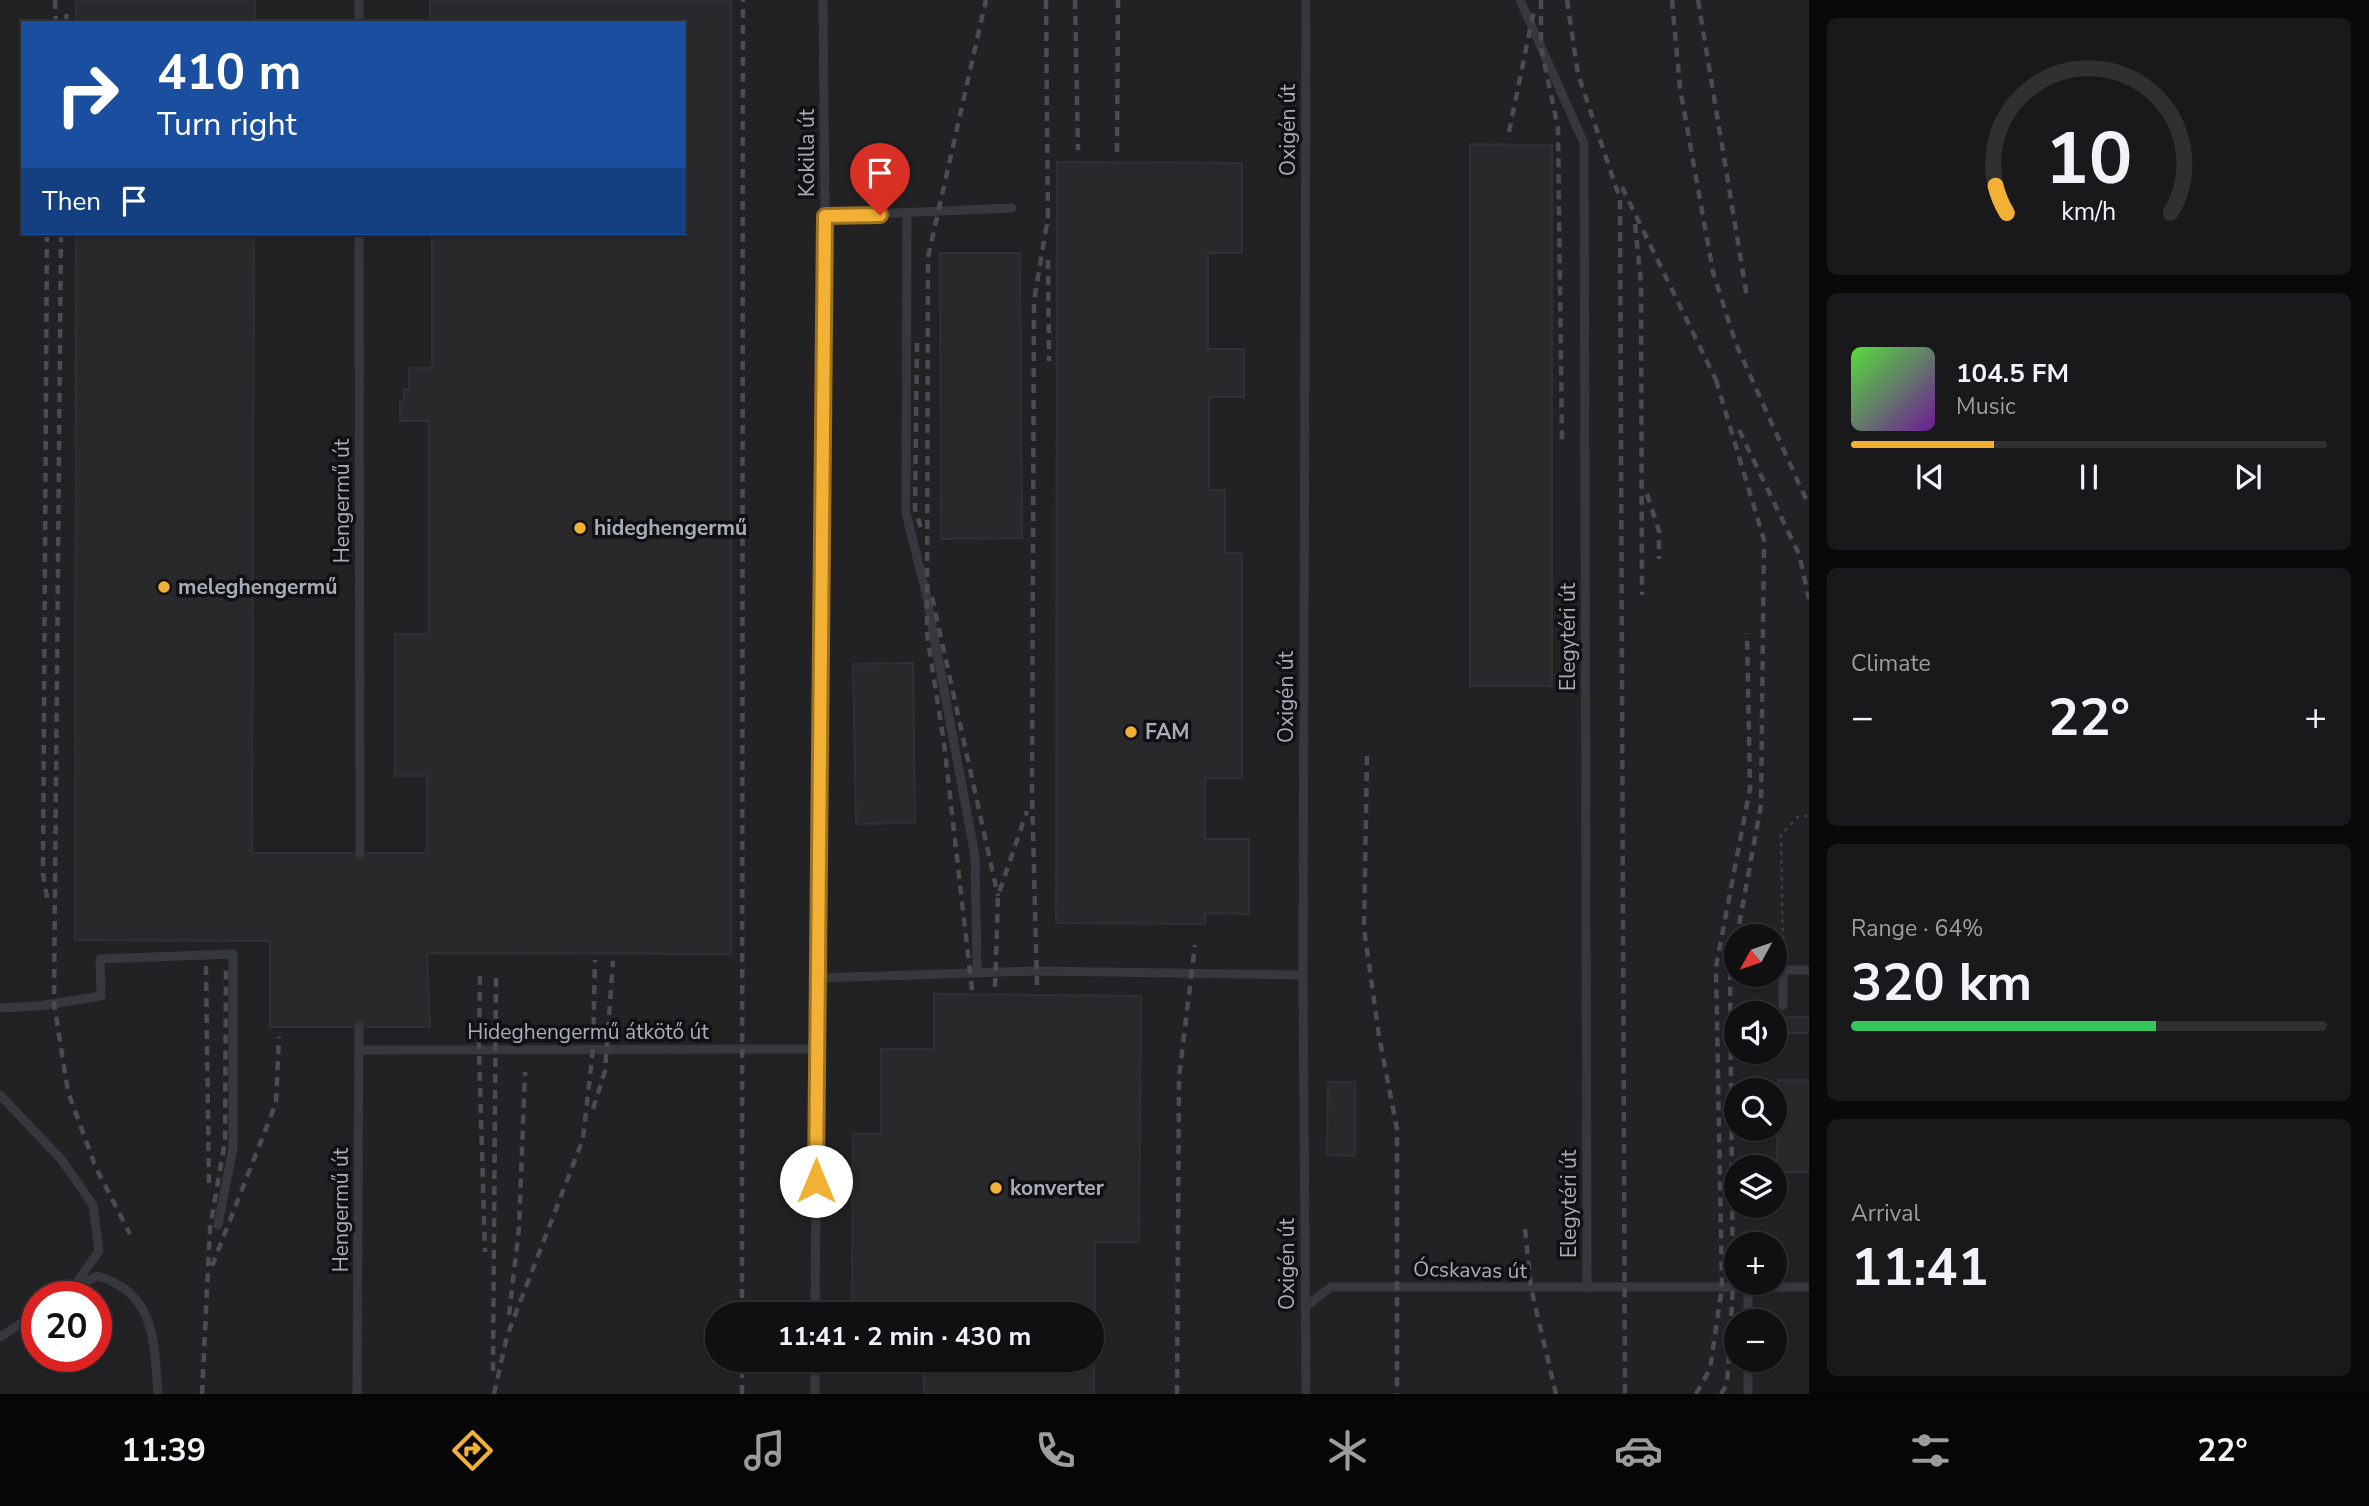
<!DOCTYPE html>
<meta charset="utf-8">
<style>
body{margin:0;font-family:"Nunito Sans",sans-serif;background:#19191b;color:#f1f3f6;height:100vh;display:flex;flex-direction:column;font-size:26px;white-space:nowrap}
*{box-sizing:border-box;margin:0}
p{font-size:23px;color:#9c9d9f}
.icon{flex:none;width:38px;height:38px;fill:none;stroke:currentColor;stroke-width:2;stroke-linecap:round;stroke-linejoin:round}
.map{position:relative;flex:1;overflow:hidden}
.sheet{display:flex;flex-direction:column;gap:18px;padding:18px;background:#09090a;width:560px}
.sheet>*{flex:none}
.hud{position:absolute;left:21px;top:21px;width:665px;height:214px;border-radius:0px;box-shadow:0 2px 5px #0004,0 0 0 2px #303032;background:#1a4fa0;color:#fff;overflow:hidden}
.needle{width:46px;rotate:230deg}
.tools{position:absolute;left:1724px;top:924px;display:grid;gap:14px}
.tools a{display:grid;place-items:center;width:63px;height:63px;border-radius:50%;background:#101012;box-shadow:0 2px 5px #0004,0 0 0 2px #303032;font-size:35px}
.speed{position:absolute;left:21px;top:1281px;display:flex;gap:14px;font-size:35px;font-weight:700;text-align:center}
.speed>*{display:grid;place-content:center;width:91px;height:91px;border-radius:50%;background:#101012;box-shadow:0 2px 5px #0004,0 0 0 2px #303032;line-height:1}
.speed .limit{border:10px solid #d22;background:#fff;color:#111}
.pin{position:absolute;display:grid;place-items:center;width:60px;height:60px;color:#fff;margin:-72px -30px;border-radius:50% 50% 50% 0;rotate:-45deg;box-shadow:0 0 7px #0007}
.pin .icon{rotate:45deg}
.me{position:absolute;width:77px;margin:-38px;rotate:0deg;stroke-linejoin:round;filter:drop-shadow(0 0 5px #0008)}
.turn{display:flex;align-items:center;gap:24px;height:147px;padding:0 21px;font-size:32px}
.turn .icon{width:91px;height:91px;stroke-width:2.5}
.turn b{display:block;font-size:49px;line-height:60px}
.then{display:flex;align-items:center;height:66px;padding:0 21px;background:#0003;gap:14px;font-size:26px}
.big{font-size:52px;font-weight:700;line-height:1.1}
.sheet .card{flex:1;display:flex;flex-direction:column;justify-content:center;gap:10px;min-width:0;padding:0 24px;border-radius:10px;background:#19191b}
.sheet .dial{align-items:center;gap:0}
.dial svg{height:182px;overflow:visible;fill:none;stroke:#303032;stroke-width:7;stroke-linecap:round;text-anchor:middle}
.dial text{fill:#f1f3f6;stroke:none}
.song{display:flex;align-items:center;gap:21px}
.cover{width:84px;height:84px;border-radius:10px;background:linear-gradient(135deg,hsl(110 70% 55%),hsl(280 70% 35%))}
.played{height:7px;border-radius:4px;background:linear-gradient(90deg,#f2b134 30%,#303032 30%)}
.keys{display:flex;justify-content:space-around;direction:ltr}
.heat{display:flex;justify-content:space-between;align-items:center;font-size:38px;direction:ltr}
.charge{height:10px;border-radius:5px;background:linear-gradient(90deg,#34c759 64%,#303032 0)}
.trip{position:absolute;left:705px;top:1302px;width:399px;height:70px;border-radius:35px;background:#101012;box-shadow:0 2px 5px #0004,0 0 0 2px #303032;font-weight:700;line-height:70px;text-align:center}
.menu{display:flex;height:112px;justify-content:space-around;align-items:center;background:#060607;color:#9c9d9f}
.menu .icon{width:49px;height:49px}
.menu .active{color:#f2b134}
.menu b{font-size:32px;color:#f1f3f6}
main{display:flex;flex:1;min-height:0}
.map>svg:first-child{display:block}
</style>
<main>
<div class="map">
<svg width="1809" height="1394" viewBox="0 0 1809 1394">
<rect width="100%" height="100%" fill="#161618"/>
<path fill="#222225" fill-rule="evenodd" d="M0 0H1809V1394H0ZM23 23H684V233H23ZM1736 936H1774V975H1736ZM1736 1013H1774V1052H1736ZM1736 1090H1774V1129H1736ZM1736 1167H1774V1206H1736ZM1736 1244H1774V1283H1736ZM37 1297H96V1356H37ZM718 1314H1092V1360H718ZM1736 1321H1774V1360H1736Z"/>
<path fill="#29292c" stroke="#303034" stroke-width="2" d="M76 0H255V23H76Z
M430 0H731V954L427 953 430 1027H366L360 1020 352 1027H270V941L75 940 76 233H254L252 853H353L361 860 367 853H427V776H395V634H429V421H400V401L404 402V389H409V368H432V233H684V23H430Z
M1470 144 1552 145V686H1470Z
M1057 162 1242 163V253H1208V349H1244V397H1209V490H1225V553H1242V778H1205V839H1249V914L1205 913V924L1056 923Z
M940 253H1020L1022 538 941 539Z
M913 663 915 823 856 824 853 664Z
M934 994 1141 996 1139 1242H1095V1314H852L853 1134H881V1049H934Z
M1778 1017H1809V1033H1778Z
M1778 1080H1809V1172H1777Z
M1328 1082H1355V1156L1327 1155Z
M924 1360H1094V1394H924Z"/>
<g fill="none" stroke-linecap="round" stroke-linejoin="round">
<path stroke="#3d3f44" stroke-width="2.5" stroke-dasharray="3.5 5" stroke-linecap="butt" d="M1783 957 1781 835 1799 816H1809"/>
<path stroke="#37383d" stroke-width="9" d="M359 0V23
M1306 0 1303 975 1306 1394
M1520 0 1584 143 1587 1288
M907 215 906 513 926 593 975 856 977 971
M825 216 1012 208
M359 233 360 853
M819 978 1036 971 1303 975
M1783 1005V970H1809
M0 1008 39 1006 101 996 100 959 233 954V1148L218 1225
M359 1050 817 1049
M0 1095 61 1159 93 1205 99 1251 72 1289 61 1297
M1748 1287V1321
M73 1288 97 1276C156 1292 154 1343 158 1394
M1305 1307 1331 1287H1809
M815 1314 825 216 823 0
M0 1337 37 1313
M1748 1360V1394
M357 1394 359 1027
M815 1394V1360"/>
<path stroke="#4a4c52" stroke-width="4.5" stroke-dasharray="9 7" stroke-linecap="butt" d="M55 0 56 23
M1046 0 1048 225
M1075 0 1078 150
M1541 0V47L1558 128 1562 443
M1567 0 1578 74 1620 199 1625 1394
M1672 0 1680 88 1713 272 1736 344 1809 506
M1698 0 1747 297
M66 23 67 9
M1509 132 1534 10
M1117 152 1118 0
M1622 187 1720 388
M1635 224 1641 283 1642 595
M47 233 43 874 48 903
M61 233 54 1003 68 1092 96 1168 130 1234
M1048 260 1049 361
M917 343 915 509 922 531
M1716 380 1764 540 1761 805 1737 936
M1739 430 1799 554 1809 599
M1647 494 1659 531V559
M932 597 998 896
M1367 756 1364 928 1379 1036 1397 1129V1394
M206 966 209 1190
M480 976 479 1050 485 1252
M1037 985 1032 794 1034 301 1048 217
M995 987 998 896 1027 811
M972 990 944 743 927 634 928 257 986 0
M593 1109 605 1071 613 961
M1525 1229 1531 1288 1556 1394
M212 1266 276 1103 279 1037
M742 1314 743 0
M509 1315 519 1228 525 1072
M493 1371 496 975
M202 1394 210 1228 225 1141 226 965
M494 1394 507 1336 583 1139 593 1049 595 960
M742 1394V1360
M1177 1394 1179 1077 1195 945
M1696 1394 1710 1369 1722 1287 1716 967 1750 788 1747 633
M1721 1394 1727 1384 1733 1287 1730 975 1736 943"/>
</g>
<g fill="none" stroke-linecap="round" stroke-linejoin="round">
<g stroke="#9d7322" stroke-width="18">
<path id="route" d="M816 1181 825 216 880 215"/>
</g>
<use href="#route" stroke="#f2b134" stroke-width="12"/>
</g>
<g fill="#f2b134" stroke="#111113" stroke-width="2.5">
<circle cx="580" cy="528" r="7"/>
<circle cx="164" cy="587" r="7"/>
<circle cx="1131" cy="732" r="7"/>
<circle cx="996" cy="1188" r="7"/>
</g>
<g text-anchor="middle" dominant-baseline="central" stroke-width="7" stroke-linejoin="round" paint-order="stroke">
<g font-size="21" fill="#a8adb8" stroke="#111113">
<text transform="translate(1288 130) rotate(-90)">Oxigén út</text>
<text transform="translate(807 153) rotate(-90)">Kokilla út</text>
<text transform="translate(342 501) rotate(-90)">Hengermű út</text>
<text transform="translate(1568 637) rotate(-90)">Elegytéri út</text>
<text transform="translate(1286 697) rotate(-90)">Oxigén út</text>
<text x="588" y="1032">Hideghengermű átkötő út</text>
<text transform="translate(1569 1204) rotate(-90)">Elegytéri út</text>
<text transform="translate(341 1210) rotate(-90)">Hengermű út</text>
<text transform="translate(1287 1264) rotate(-90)">Oxigén út</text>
<text transform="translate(1470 1270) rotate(1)">Ócskavas út</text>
</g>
<g font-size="21" font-weight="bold" fill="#a8adb8" stroke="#111113" text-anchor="start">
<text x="594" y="528">hideghengermű</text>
<text x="178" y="587">meleghengermű</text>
<text x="1145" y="732">FAM</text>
<text x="1010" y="1188">konverter</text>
</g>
</g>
</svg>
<div class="tools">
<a><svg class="needle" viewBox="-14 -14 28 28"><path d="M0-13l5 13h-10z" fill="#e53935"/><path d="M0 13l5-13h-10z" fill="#9c9d9f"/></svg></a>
<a><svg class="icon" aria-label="sound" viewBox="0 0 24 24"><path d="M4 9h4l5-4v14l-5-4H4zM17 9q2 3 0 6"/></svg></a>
<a><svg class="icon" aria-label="search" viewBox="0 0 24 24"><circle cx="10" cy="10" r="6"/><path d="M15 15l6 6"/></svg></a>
<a><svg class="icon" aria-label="layers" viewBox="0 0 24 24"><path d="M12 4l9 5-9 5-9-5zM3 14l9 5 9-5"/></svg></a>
<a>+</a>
<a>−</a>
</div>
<div class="speed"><div class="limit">20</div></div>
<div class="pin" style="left:880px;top:215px;background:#d93025"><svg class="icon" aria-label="arrive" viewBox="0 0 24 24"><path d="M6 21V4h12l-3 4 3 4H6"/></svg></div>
<svg class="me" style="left:816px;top:1181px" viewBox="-20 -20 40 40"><circle r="19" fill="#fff"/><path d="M0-13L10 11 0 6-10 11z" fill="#f2b134"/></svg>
<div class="trip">11:41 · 2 min · 430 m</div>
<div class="hud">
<div class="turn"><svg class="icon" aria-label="right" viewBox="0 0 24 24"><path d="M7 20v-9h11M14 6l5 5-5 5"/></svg><div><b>410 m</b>Turn right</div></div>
<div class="then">Then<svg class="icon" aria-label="arrive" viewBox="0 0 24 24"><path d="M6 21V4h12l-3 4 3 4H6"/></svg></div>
</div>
</div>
<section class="sheet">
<div class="card dial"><svg viewBox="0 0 100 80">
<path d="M14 69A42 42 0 1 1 86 69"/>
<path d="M14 69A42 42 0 0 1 9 57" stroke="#f2b134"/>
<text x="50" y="56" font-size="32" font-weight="700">10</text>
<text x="50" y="72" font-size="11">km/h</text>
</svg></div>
<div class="card">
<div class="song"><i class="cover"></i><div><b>104.5 FM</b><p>Music</p></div></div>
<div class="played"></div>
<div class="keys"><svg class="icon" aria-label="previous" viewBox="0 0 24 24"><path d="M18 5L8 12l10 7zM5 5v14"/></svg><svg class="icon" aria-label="pause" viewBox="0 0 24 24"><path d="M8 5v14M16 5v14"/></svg><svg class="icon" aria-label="next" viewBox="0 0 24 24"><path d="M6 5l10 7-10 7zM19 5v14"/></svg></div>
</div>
<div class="card"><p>Climate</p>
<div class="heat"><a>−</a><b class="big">22°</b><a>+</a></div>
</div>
<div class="card"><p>Range · 64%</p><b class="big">320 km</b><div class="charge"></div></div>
<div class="card"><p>Arrival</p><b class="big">11:41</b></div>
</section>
</main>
<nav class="menu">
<b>11:39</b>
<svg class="icon active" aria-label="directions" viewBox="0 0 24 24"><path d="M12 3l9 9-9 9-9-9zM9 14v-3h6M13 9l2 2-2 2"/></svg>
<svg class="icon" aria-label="music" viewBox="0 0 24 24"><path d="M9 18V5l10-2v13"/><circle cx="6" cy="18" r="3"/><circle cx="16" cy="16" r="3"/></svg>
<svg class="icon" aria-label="phone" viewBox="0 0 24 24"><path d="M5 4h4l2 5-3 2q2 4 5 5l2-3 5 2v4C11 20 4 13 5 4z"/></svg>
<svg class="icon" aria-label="climate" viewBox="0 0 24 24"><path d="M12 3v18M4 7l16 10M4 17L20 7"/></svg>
<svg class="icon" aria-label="car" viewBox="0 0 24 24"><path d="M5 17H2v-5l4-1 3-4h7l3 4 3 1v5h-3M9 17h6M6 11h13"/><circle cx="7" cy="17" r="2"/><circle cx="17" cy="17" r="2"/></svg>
<svg class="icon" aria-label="filters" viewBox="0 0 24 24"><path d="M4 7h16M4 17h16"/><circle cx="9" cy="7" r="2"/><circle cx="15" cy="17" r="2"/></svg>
<b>22°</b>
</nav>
